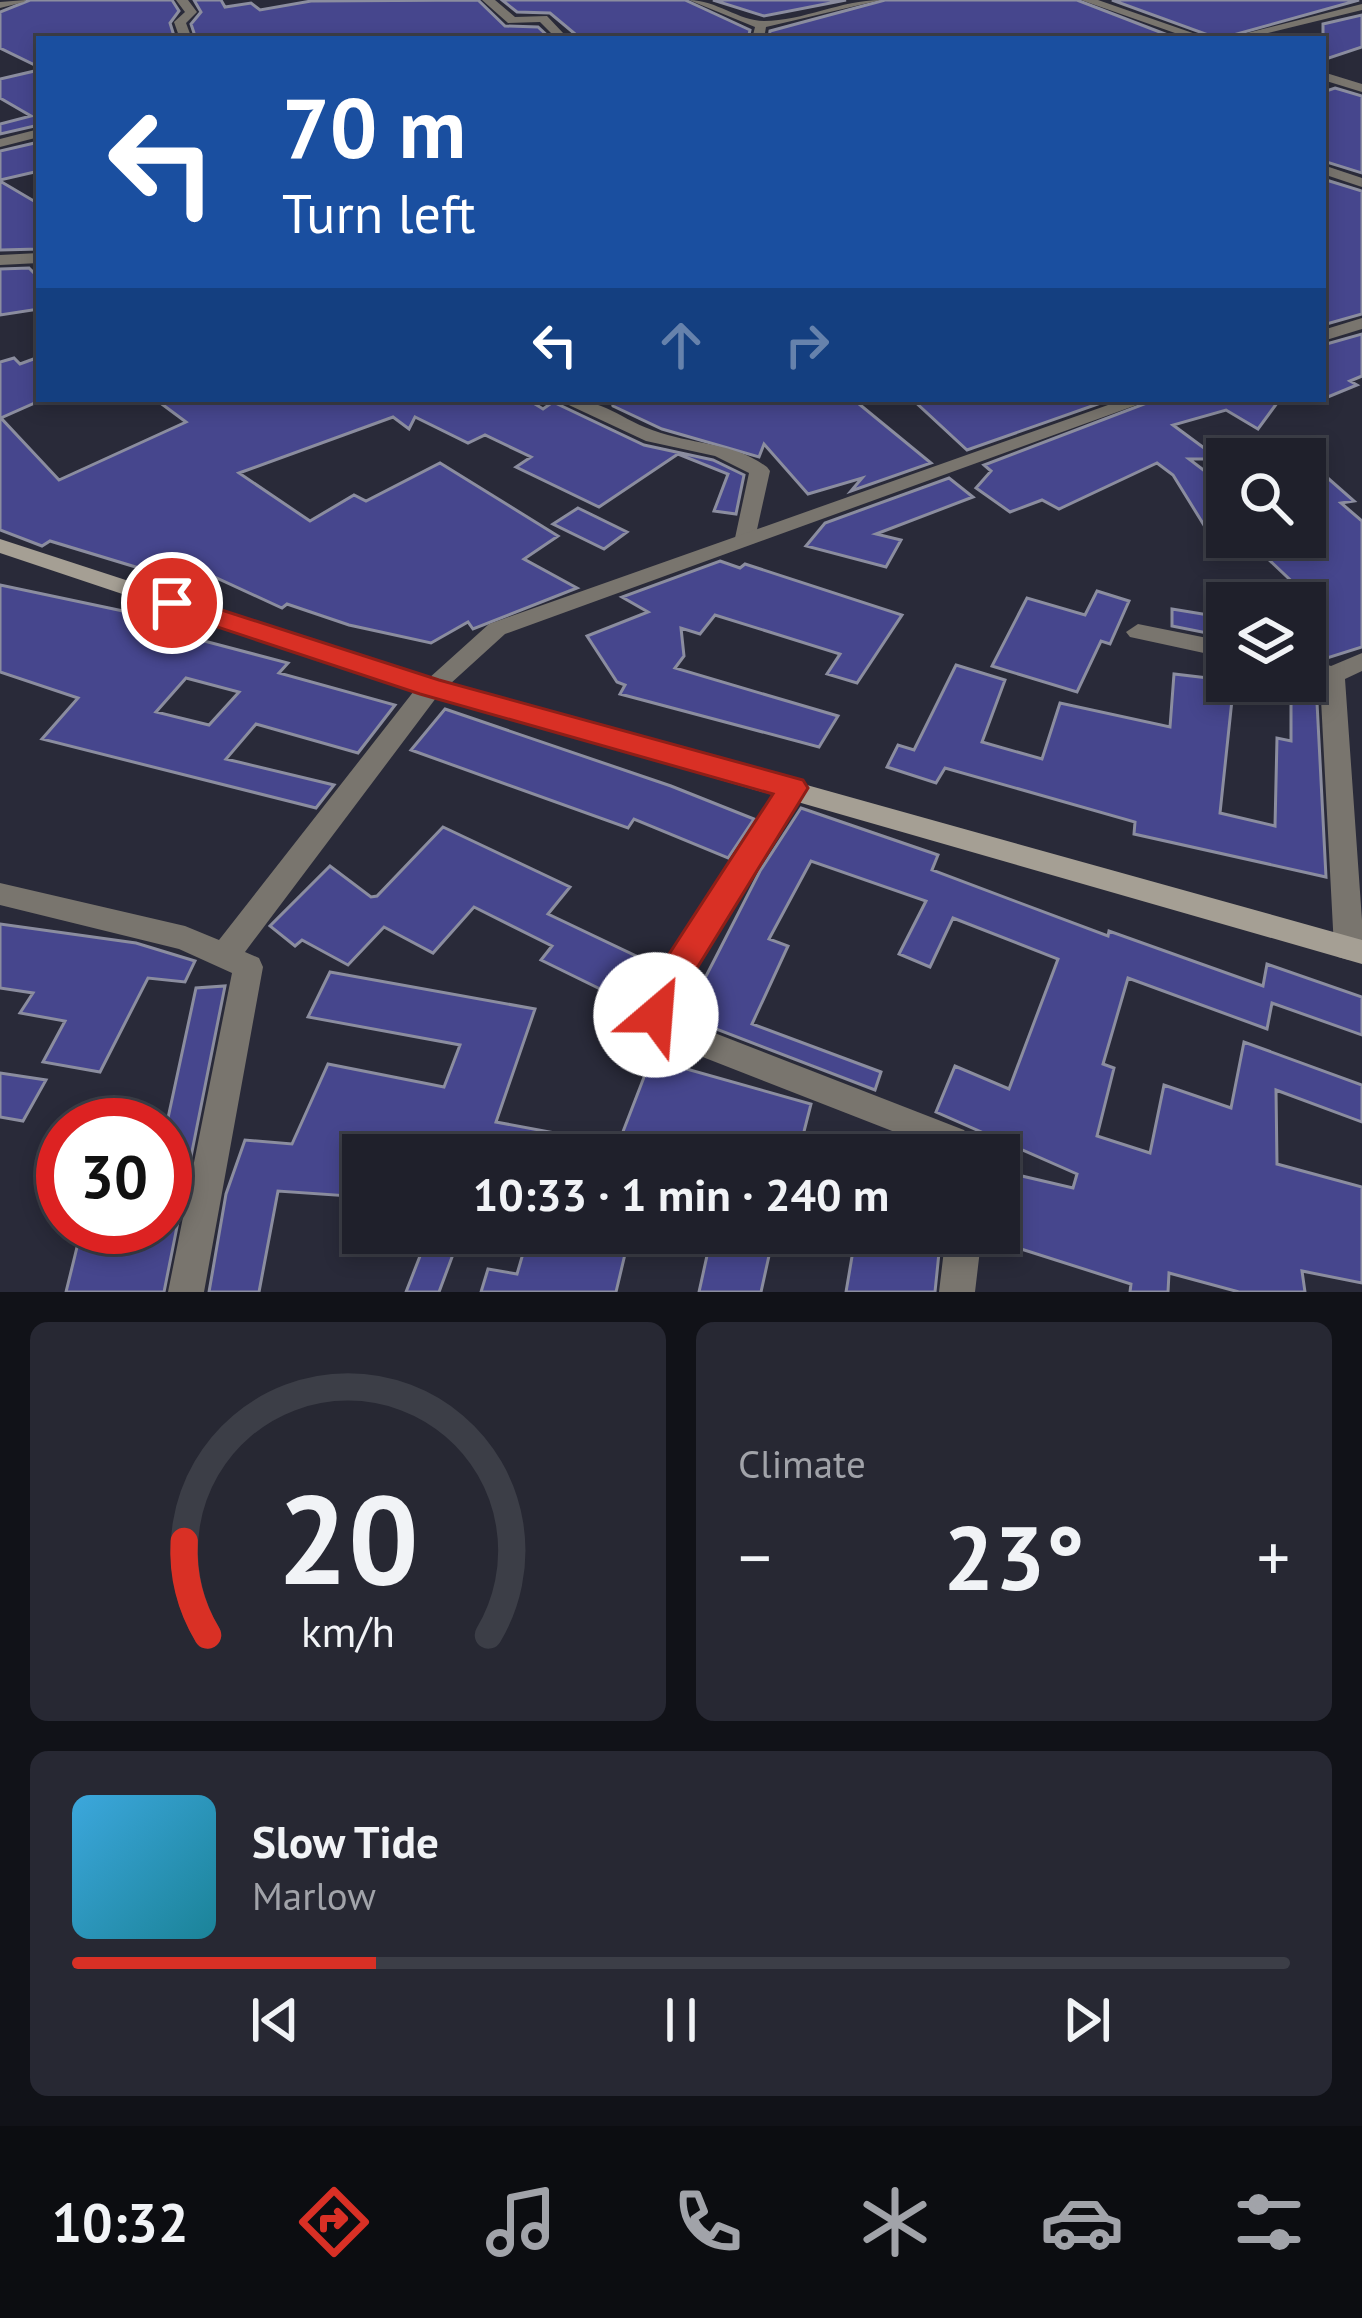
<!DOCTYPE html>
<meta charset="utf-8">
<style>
body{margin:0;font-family:"PT Sans",sans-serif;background:#272833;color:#f1f3f6;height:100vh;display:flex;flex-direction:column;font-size:45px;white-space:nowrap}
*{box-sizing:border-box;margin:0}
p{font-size:39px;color:#a1a3a9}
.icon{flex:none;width:66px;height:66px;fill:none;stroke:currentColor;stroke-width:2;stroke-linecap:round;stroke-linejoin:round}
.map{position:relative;height:1292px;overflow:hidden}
.side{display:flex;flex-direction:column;gap:30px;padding:30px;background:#111218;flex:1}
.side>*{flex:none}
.hud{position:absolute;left:36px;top:36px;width:1290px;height:366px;border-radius:0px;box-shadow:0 6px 18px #0003,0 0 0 3px #3c3e47;background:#1a4fa0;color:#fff;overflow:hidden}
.fabs{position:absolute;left:1206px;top:438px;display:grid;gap:24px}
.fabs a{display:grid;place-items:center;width:120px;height:120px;border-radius:0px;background:#1f202b;box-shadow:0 6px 18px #0003,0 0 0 3px #3c3e47;font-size:60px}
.speed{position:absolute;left:36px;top:1098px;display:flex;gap:24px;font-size:60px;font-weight:700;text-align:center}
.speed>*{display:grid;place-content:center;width:156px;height:156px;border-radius:50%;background:#1f202b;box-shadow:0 6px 18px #0003,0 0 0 3px #3c3e47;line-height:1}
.speed .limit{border:18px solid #d22;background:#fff;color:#111}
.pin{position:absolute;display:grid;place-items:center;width:102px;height:102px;color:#fff;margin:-51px;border:6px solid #fff;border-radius:50%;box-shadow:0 3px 12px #0007}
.me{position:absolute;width:132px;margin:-66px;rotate:27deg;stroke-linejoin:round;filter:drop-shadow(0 0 9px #0008)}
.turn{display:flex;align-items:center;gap:42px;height:252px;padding:0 48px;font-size:54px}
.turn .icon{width:156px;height:156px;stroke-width:2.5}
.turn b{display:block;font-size:84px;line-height:102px}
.lanes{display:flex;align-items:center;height:114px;padding:0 48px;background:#0003;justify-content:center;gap:60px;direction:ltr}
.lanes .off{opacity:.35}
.big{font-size:90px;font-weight:600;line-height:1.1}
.side .tile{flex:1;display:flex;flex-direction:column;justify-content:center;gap:18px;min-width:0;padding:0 42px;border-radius:18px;background:#272833}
.side .dial{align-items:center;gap:0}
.dial svg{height:312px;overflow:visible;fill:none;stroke:#3c3e47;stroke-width:7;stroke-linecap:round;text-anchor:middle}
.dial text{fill:#f1f3f6;stroke:none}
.song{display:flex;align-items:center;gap:36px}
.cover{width:144px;height:144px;border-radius:18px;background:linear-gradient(135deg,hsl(200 70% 55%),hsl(190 70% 35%))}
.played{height:12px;border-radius:6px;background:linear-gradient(90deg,#d93025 25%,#3c3e47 25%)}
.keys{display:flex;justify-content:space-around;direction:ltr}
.heat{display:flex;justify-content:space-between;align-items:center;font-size:66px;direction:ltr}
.side .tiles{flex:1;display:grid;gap:30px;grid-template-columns:1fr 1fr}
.tile:last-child{grid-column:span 2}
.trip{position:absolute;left:342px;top:1134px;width:678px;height:120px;border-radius:0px;background:#1f202b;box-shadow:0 6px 18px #0003,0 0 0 3px #3c3e47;font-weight:600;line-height:120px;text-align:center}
.dock{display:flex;height:192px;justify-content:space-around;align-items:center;background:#0c0d11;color:#a1a3a9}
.dock .icon{width:84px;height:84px}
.dock .active{color:#d93025}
.dock b{font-size:54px;color:#f1f3f6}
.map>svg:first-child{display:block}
</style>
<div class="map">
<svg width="1362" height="1292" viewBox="0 0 1362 1292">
<rect width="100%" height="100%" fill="#292a39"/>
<path fill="#46468d" stroke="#8b8d9f" stroke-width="3" fill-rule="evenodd" d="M30 0H172L179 11 170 23 175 39H39V67L0 48V12Z
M194 0H221L225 7 251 3 260 10 311 1 478 0 505 26 538 27 551 39H196L191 24 201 12Z
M502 0H685L750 30 748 39H581L550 13 517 12Z
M713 0H846L764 16Z
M885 0H1077L1178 39H769L770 31Z
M1112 0H1359L1219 39Z
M1362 15V47L1323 60V24Z
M39 70V125L0 134V124L31 116 0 98V79Z
M1335 88 1362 96V173L1323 161V92Z
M39 142V171L0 180V151Z
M1323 179 1362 191V314L1323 325Z
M0 181 39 204V249L0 250Z
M29 268 39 278V309L0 315V269Z
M1362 334V376L1350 381 1357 385 1323 399V345Z
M39 357V401L1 418 59 480 186 422 155 399H527L543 409 553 402 644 445 713 460 744 475 736 514 714 511 728 474 678 454 599 507 516 467 531 457 485 435 468 443 415 417 409 429 393 417 239 473 310 521 354 495 366 501 440 463 558 536 524 559 577 588 473 629 468 622 431 643 349 625 287 604 282 608 210 575 195 585 50 541 42 546 0 530V362L14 358 20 364Z
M611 399H853L931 463 851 491 862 478 808 494 764 444 759 457 662 429 613 406Z
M912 399H1112L967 450Z
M1157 399H1280L1258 429 1226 410 1173 425 1219 459H1189L1227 488V526L1207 530 1173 475 1157 463 1059 509 1042 500 1010 512 976 488 991 471 984 465Z
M1305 458 1354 501 1341 503 1362 521V647L1324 659 1305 653V594L1245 537H1305Z
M949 478 973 497 876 534 901 540 886 567 806 546 825 523Z
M578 508 627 532 604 549 553 524Z
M720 561 740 568 745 564 902 615 857 683 827 674 840 654 715 615 700 634 681 628 684 656 675 668 838 716 819 747 620 694 625 685 617 682 587 636 648 612 622 597Z
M0 585 175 622 166 631 288 663 279 673 395 705 358 753 256 724 226 759 334 785 316 808 42 739 78 698 0 672ZM186 678 239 692 209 725 156 712Z
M1097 591 1129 601 1110 644 1101 641 1077 692 992 666 1027 598 1085 615Z
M1172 609 1227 618V637L1172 626Z
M956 665 1005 680 982 742 1042 759 1060 703 1170 727 1174 674 1234 681 1220 813 1275 826 1277 738 1291 741V681L1316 683 1326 877 1134 834 1135 822 945 768 936 783 887 767 898 745 914 750Z
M445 709 671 786 754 819 728 858 634 819 628 828 411 750Z
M801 808 938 855 932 870 1108 936 1109 931 1263 986 1267 964 1362 997V1035L1272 1003 1267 1029 1128 978 1103 1064 1114 1068 1097 1136 1150 1153 1164 1085 1231 1108 1244 1042 1362 1085V1122L1276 1090 1277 1164 1362 1187V1283L1302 1271 1305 1292H1239L1169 1273 1168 1292H1130L1131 1284 999 1242 1005 1172 1073 1188 1077 1174 936 1112 955 1066 1009 1089 1058 959 953 918 930 967 899 954 926 901 811 861 769 939 788 946 752 1024 881 1072 875 1090 685 1017 760 871Z
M443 827 570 887 548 914 657 966 633 1005 541 960 552 946 474 907 433 953 384 927 348 965 302 940 295 946 270 926 330 866 371 897 377 896Z
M0 924 136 943 195 961 185 982 148 978 100 1072 43 1062 65 1021 20 1013 33 993 0 988Z
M330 972 535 1009 496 1122 614 1144 613 1155H363V1197L278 1191 259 1292H209L226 1194 245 1140 292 1144 328 1064 444 1087 460 1045 308 1017Z
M225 986 164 1292H66L82 1227H165V1132L196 988Z
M651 1059 811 1104 798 1155H614Z
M0 1073 46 1080 23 1121 0 1117Z
M429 1233H461L439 1292H406Z
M529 1233H630L616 1292H481L488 1269 517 1274Z
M712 1233H774L761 1292H699Z
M856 1233H941L935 1292H846Z"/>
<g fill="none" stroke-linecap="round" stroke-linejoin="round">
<path fill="#79756e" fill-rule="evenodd" d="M26 0 24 2 0 8V2Z
M176 0H188L197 12 186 23 192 39H180L174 22 185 12Z
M482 0H495L515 17 547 16 564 34 577 39 556 38 540 22 508 23Z
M689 0C716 0 739 21 764 21 803 21 841 0 881 0L766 27 764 39H752L755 27Z
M1081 0H1098L1210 39H1192Z
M1362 4V10L1244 39H1223Z
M1323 72 1362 84V92L1323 80Z
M39 129V137L0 147V139Z
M1323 165 1362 178V187L1323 174Z
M39 253V263L0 265V255Z
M556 399C610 399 616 419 661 433 699 445 734 443 767 467L770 471 754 543 746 545 735 538 749 473 715 456 646 441Z
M1138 624 1227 642V658L1130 637 1126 632Z
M1362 653V671L1345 679 1362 920V952L1349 960 1338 957 1334 948 1320 680 1305 674V657L1331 666Z
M430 680 442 688 439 694 245 952 259 958 263 967 204 1292H168L232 973 179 949 0 905V883L185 926 219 940 421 682Z
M793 778 802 781 806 788 676 998 672 1013 676 1018 964 1130 983 1155H943L905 1136 654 1038 640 1015 650 986 784 781Z
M946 1233H982L975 1292H939Z"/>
<path fill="#79756e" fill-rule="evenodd" d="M1362 318V329L1323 341V330Z
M1125 399H1153L505 634 439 694 430 696 418 688 489 624Z"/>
<path fill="#a59f94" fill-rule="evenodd" d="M0 539 438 682 1362 940V964L421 694 0 553Z"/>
</g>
<path fill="#d93025" stroke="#8d1f18" stroke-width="3" d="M172 594 439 680 803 780 808 788 678 999 668 1026 656 1030 643 1026 638 1015 649 985 773 794 420 694 163 609V597Z"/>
</svg>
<div class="fabs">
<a><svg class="icon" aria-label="search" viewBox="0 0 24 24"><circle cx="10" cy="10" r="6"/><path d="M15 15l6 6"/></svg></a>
<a><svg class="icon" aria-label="layers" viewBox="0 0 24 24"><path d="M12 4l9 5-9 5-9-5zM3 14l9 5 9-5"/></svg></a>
</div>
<div class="speed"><div class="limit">30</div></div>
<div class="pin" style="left:172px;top:603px;background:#d93025"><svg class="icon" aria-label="arrive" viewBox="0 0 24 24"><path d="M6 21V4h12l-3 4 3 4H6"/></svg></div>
<svg class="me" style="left:656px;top:1015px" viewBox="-20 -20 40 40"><circle r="19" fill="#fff"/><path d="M0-13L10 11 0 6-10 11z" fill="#d93025"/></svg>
<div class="trip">10:33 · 1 min · 240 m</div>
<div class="hud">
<div class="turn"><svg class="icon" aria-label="left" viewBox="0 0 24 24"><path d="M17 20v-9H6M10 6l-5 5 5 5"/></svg><div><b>70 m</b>Turn left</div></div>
<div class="lanes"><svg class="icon" aria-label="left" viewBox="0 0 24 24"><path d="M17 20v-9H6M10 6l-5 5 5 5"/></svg><svg class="icon off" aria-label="ahead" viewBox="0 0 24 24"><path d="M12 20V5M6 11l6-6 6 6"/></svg><svg class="icon off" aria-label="right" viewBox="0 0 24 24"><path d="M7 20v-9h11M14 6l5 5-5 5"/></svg></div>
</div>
</div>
<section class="side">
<div class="tiles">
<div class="tile dial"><svg viewBox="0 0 100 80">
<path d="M14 69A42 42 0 1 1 86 69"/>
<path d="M14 69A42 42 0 0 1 8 45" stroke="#d93025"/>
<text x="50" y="56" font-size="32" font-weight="700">20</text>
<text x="50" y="72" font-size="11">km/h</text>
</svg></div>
<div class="tile"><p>Climate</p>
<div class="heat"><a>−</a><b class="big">23°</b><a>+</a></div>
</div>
<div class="tile">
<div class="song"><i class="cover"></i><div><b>Slow Tide</b><p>Marlow</p></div></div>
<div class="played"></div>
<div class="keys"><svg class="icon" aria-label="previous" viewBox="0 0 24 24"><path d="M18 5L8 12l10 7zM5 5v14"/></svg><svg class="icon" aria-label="pause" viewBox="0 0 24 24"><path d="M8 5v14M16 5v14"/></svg><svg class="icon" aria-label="next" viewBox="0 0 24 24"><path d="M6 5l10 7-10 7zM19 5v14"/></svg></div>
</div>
</div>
</section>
<nav class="dock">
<b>10:32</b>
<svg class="icon active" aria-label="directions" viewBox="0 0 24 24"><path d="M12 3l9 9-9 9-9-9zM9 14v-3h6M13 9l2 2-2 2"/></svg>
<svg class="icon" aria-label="music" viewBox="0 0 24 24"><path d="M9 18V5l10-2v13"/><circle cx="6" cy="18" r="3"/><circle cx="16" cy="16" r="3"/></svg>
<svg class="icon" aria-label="phone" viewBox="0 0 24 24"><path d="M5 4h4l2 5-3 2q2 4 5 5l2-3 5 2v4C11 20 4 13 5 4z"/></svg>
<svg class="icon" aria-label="climate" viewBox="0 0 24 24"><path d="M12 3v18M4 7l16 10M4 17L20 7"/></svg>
<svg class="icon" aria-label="car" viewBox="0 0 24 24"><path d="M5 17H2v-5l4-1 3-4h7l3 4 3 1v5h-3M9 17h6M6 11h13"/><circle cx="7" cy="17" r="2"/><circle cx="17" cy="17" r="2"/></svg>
<svg class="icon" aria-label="filters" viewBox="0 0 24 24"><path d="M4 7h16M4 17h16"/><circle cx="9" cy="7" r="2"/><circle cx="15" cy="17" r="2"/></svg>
</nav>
